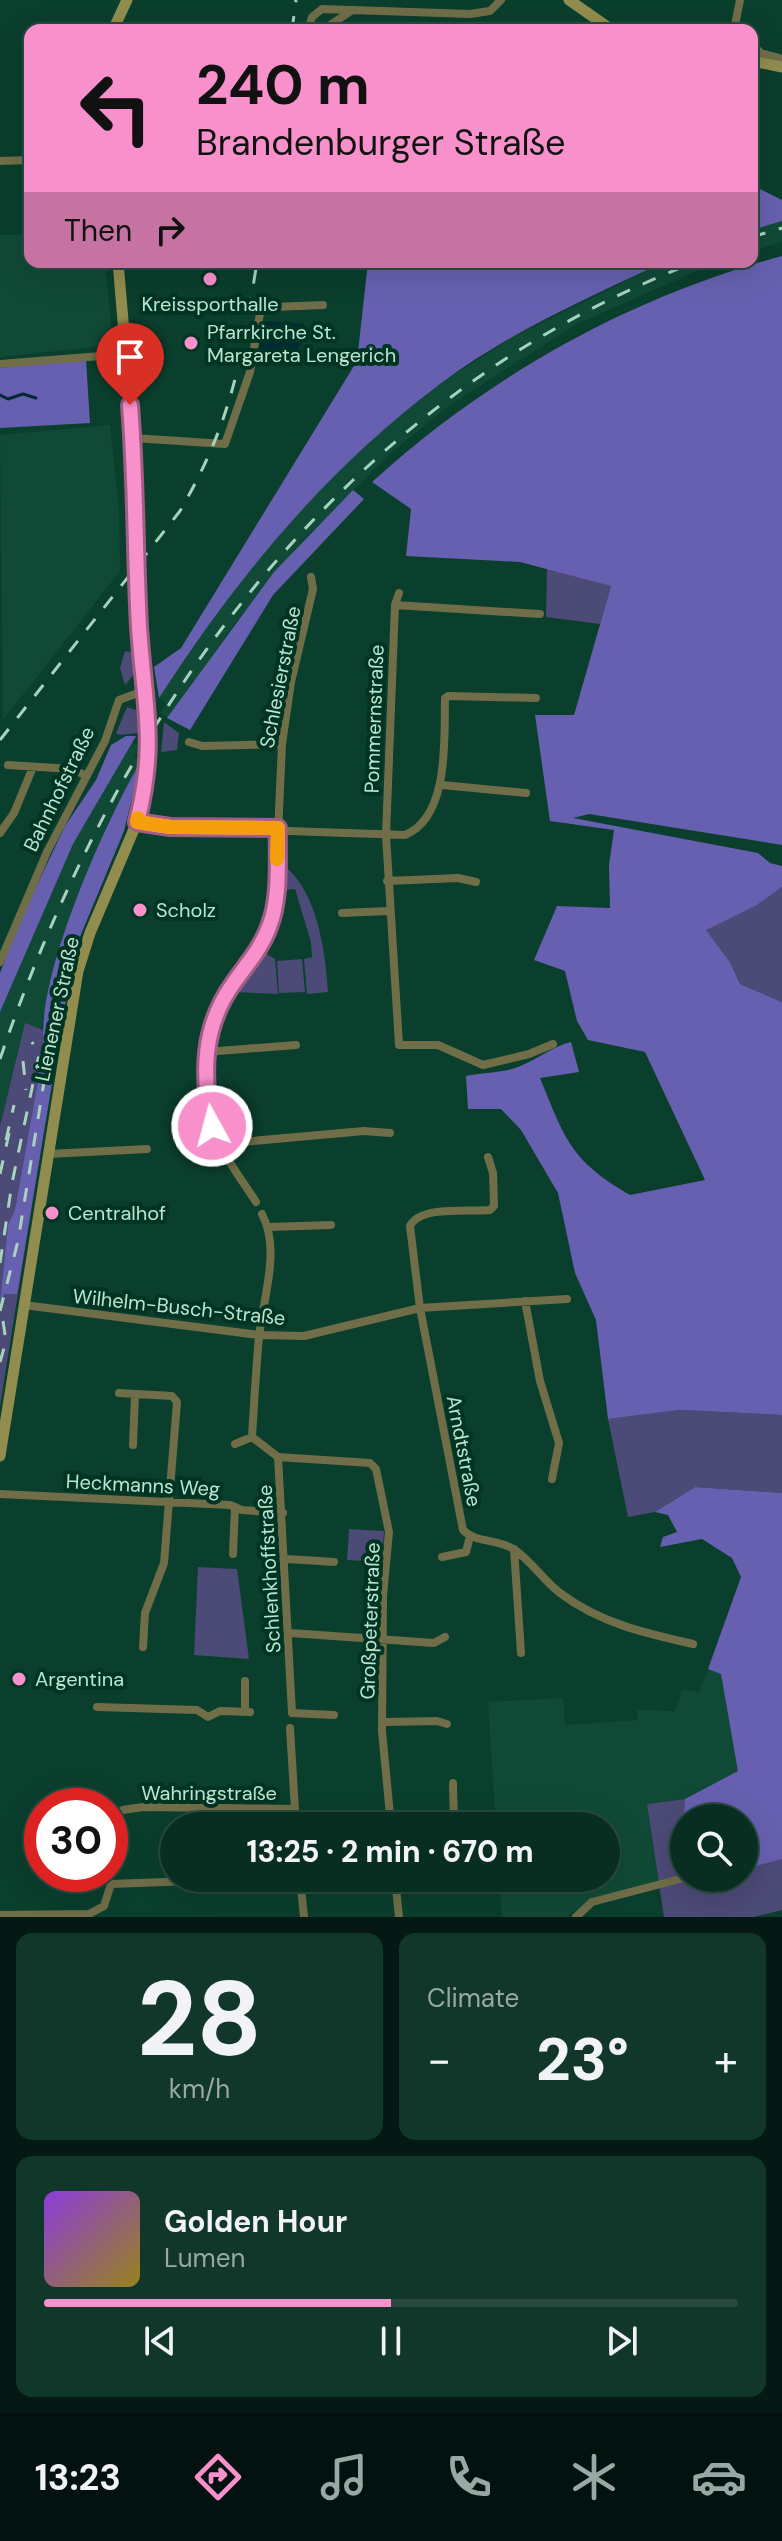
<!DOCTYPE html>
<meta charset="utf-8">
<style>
body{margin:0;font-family:"DM Sans",sans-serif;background:#11362a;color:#f1f3f6;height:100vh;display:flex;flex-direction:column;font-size:30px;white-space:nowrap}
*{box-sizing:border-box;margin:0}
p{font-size:26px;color:#98a8a5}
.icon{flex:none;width:44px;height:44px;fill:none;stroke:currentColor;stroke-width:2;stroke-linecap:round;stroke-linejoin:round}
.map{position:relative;height:1917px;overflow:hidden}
.sheet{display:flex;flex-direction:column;gap:16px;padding:16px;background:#041913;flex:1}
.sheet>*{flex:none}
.guide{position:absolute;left:24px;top:24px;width:734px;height:244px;border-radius:16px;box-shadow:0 8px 32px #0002,0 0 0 2px #294a40;background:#f890cc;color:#111;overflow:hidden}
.controls{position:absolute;left:670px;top:1804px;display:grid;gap:16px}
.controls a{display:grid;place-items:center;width:88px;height:88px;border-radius:50%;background:#082e22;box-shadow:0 8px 32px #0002,0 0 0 2px #294a40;font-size:40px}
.speed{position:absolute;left:24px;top:1788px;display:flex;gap:16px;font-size:40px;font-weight:700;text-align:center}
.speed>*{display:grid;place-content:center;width:104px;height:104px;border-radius:50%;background:#082e22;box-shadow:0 8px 32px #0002,0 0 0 2px #294a40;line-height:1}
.speed .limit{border:12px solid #d22;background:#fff;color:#111}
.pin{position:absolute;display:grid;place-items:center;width:68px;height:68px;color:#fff;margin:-82px -34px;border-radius:50% 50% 50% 0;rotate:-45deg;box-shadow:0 0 8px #0007}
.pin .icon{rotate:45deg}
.me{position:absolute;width:88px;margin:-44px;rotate:353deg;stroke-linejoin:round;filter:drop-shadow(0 0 6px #0008)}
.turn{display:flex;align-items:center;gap:28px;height:168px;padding:0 40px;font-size:36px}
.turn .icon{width:104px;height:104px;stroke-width:2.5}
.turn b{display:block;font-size:56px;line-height:68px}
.then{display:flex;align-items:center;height:76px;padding:0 40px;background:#0003;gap:16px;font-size:30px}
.big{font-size:60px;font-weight:800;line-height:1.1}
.sheet .widget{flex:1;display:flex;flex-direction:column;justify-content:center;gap:12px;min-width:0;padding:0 28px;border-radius:16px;background:#11362a}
.sheet .dial{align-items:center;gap:0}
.dial b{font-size:104px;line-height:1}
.song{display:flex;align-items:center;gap:24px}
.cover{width:96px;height:96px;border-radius:12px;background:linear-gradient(135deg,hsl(270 70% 55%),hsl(50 70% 35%))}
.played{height:8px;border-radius:4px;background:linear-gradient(90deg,#f890cc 50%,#294a40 50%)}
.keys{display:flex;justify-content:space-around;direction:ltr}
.heat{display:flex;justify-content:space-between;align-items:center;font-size:44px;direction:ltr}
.sheet .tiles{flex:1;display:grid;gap:16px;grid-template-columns:1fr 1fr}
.widget:last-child{grid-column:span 2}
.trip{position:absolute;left:160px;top:1812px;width:460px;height:80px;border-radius:40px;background:#082e22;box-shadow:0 8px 32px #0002,0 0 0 2px #294a40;font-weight:800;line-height:80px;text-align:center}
.tabs{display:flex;height:128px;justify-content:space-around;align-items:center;background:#03120e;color:#98a8a5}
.tabs .icon{width:56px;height:56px}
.tabs .selected{color:#f890cc}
.tabs b{font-size:36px;color:#f1f3f6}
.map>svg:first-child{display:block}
</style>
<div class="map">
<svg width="782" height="1917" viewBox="0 0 782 1917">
<rect width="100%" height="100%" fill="#0a3e2d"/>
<path fill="#104a36" d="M350 26 496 28V30H338Z
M782 221V242L752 251V230Z
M0 235H30V262H105L112 336 105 346 0 357Z
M664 262H717L577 324 451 404 393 451 303 540 233 626 174 710 167 718 160 713 166 703 159 698 165 685 218 611 289 520 372 438 442 382 513 337Z
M110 425 119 509 120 571 3 720 0 435Z
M132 742 140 746 134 757 141 761 110 819 78 894 63 939 41 1029 25 1024 0 1126V1012L73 844Z
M708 1669 721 1674 739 1772 685 1799 647 1804 659 1886 572 1912 568 1917H502L500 1878H606V1826H496L488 1702 563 1698 565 1725 638 1720 637 1710 675 1711 682 1690 699 1692Z"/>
<path fill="#4c4a77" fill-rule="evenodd" d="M547 567 611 586 600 624 546 617Z
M125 651 134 653 135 673 125 685 120 668Z
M127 707 139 711 138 733 119 735 116 733Z
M164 722 179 733 177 750 161 752Z
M283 865C317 889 326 954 328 992L307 994 304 959 312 957 311 942 295 889 283 890Z
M782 887V1002L740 984 730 962 705 929 757 905Z
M265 953 275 959 278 994 235 992Z
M302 959 305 992 279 993 277 961Z
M25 1023 59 1036 0 1406V1126Z
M680 1410 782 1415V1493L695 1487 655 1512 628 1517 608 1419Z
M349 1529 384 1531 382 1562 347 1560Z
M198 1567 237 1569 249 1659 194 1655Z
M782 1683V1910L754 1917H664L647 1804 686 1799 738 1772 725 1693ZM684 1818H744V1878H684Z"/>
<path fill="#6760b0" d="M752 185 782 200V221L752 230Z
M782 256V845L589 814 573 818 758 853 770 863 782 866V887L757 905 706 930 730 962 740 984 782 1002V1415L680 1410 608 1419 596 1320 575 1273 558 1193 521 1130 501 1109H468L466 1076C481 1073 497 1073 512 1069 533 1063 550 1047 571 1042L579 1072 540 1078C565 1139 570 1160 630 1195L705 1180 645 1052 588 1040 577 1021 565 971 534 960 557 906 610 908 609 865 614 830 550 821 535 715H574L611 586 520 562 406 556 411 509 372 482C488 376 630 297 782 256Z
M368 262H664C588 298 507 333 440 384 324 471 236 579 159 698L154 667 181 648 357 361Z
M86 360 90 423 0 428V368Z
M353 490 364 499 273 595 190 730 167 718 274 572Z
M126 736H136L73 844 0 1012V973L21 919 65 826 96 780 111 745Z
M141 761 124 831 74 951 17 1294H4L0 1305 8 1225 15 1210 44 1048C34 980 106 820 141 761Z
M695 1487 782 1493V1859L744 1869V1818H684L685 1799 738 1771 721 1674 708 1669 741 1577 732 1558 702 1539 660 1547 663 1537 677 1532 668 1515 655 1512Z"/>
<path fill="#012a37" d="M265 321 304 324 300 346 290 352 258 354Z"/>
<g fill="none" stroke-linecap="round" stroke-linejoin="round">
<path stroke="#012a37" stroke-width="3" d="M0 395 8 399 23 394 36 398"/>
<path stroke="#706e48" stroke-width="8" d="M351 11 324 29 310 24 312 17 322 9 470 14 490 11 501 0
M734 30 740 0
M752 45 761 53 782 59
M0 161 30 160
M0 364 126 354
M133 438 225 444 250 372 260 313 273 307 323 305
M399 593 395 605 386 835 399 1045H438L483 1065 529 1054 553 1044
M395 605 540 614
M189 742 202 746 282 744
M8 765 72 769 87 776
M442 785 526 793
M137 822 170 827 405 835C450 817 444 737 445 698L448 696 536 698
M0 833 14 813 33 767
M387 881 458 878 476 882
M342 913 388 911
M0 962 47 852 105 741 119 700 146 690
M206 1052 296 1045
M219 1144 364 1131 390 1133
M48 1154 147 1149
M488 1157 493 1173 494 1206 490 1210C472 1212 420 1205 410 1226L420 1308 463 1530C475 1543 500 1539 515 1550 532 1562 543 1580 560 1593 600 1623 644 1633 693 1644
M256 1202C244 1183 230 1165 220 1145 198 1102 201 1031 228 991 250 958 268 941 275 900L282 744 291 682 313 589 311 577
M262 1214C281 1250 263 1298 259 1337 256 1370 254 1403 252 1437L278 1457 292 1713 334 1715
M269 1227 331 1225
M525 1301 540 1381 559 1443 552 1479
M24 1305 259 1335 304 1336 420 1308 567 1299
M119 1393 172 1396 177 1402 164 1563 145 1613 143 1647
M235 1444 252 1437
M133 1445 135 1394
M278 1457 370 1463 376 1469 389 1532 383 1596 382 1731 391 1826
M0 1494 230 1505 242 1510 283 1513
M514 1549 521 1653
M233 1554 235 1507
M442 1557 466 1552 470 1536
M287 1559 334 1562
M290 1633 434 1643 445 1637
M97 1707 197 1710 208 1717 220 1711 250 1712
M245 1712V1681
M385 1722 437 1721 447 1724
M290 1728 296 1826
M453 1783 454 1826
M123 1810 143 1807 295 1809
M300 1878 304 1917
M395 1878 399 1917
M0 1915 89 1914 104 1906 111 1884 191 1881
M576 1917 592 1902 684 1878"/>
<path stroke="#918d4f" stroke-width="11" d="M569 0 612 30
M113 30 127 0
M752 61 782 67
M0 1456 78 971 90 933 137 822 150 761V723L139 625 133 438 118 262"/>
<path stroke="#a7d2be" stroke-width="3" stroke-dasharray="14 14" stroke-linecap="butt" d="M292 30 296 0
M752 237 782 228
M0 740 180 511C232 421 241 362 257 262
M0 1059C118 711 343 396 696 262
M23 1061 26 1090
M6 1140 14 1105
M0 1174 10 1129
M0 1263 12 1183 39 1055 32 1042
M0 1311 18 1241 44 1082
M0 1362 6 1341 1 1308"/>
</g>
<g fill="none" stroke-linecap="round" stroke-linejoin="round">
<g stroke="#a15e85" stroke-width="20">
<path id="route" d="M130 405C136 479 135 553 139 627 144 704 157 743 137 822L170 827 278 828C277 860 281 897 269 927 261 949 246 965 233 984 202 1027 202 1075 212 1126"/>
</g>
<use href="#route" stroke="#f890cc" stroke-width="14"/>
<path stroke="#f59e0b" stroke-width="14" d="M138 818 137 822 170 827 278 828 277 859"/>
</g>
<g fill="#f890cc" stroke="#003423" stroke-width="3">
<circle cx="210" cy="279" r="8"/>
<circle cx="191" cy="343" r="8"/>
<circle cx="140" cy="910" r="8"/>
<circle cx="52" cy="1213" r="8"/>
<circle cx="19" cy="1679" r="8"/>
</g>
<g text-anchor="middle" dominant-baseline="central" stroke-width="8" stroke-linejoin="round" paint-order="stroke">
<g font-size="20" fill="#bbe5d1" stroke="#003423" text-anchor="start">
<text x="210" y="304" text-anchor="middle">Kreissporthalle</text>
<text x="207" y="332">Pfarrkirche St.<tspan x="207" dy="23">Margareta Lengerich</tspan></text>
<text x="156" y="910">Scholz</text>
<text x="68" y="1213">Centralhof</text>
<text x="35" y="1679">Argentina</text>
</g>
<g font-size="20" fill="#bbe5d1" stroke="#003423">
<text transform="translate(280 677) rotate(-79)">Schlesierstraße</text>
<text transform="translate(374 719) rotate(-88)">Pommernstraße</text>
<text transform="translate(59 789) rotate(-64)">Bahnhofstraße</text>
<text transform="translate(57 1009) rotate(-78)">Lienener Straße</text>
<text transform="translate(179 1307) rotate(6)">Wilhelm-Busch-Straße</text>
<text transform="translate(464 1451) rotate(79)">Arndtstraße</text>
<text transform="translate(143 1485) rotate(3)">Heckmanns Weg</text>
<text transform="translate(269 1569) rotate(-93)">Schlenkhoffstraße</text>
<text transform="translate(370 1621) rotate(-88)">Großpeterstraße</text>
<text x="209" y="1793">Wahringstraße</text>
</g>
</g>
</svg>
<div class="controls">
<a><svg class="icon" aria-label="search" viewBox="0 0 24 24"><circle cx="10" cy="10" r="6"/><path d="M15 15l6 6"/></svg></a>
</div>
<div class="speed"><div class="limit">30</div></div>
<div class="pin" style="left:130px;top:405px;background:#d93025"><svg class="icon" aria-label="arrive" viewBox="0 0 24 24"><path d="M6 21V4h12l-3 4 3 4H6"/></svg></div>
<svg class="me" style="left:212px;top:1126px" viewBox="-20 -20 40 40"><circle r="17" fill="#f890cc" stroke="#fff" stroke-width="3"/><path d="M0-11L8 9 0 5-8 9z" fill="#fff"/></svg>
<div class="trip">13:25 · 2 min · 670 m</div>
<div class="guide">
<div class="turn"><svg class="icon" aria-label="left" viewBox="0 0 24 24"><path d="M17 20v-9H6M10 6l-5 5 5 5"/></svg><div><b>240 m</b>Brandenburger Straße</div></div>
<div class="then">Then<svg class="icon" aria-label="right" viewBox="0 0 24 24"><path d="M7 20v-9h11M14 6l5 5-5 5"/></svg></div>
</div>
</div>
<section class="sheet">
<div class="tiles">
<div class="widget dial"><b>28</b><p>km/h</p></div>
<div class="widget"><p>Climate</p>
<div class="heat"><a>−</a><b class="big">23°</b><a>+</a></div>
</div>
<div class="widget">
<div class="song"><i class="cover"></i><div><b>Golden Hour</b><p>Lumen</p></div></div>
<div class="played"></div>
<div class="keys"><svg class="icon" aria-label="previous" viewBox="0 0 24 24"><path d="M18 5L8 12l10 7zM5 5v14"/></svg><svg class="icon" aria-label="pause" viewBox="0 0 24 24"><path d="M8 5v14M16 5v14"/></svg><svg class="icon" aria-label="next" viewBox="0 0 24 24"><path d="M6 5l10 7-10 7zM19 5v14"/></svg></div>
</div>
</div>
</section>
<nav class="tabs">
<b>13:23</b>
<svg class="icon selected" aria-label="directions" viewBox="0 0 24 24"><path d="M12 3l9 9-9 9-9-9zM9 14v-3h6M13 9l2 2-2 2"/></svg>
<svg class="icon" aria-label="music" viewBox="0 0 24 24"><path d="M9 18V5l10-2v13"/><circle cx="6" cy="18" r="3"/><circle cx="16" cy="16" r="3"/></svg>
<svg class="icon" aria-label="phone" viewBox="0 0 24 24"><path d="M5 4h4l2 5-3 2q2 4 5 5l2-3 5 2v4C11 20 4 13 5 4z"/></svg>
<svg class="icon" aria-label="climate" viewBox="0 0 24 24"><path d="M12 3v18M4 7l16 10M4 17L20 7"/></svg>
<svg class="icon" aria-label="car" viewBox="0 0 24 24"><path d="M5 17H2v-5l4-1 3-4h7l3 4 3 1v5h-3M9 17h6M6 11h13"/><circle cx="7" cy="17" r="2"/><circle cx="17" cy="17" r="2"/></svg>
</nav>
